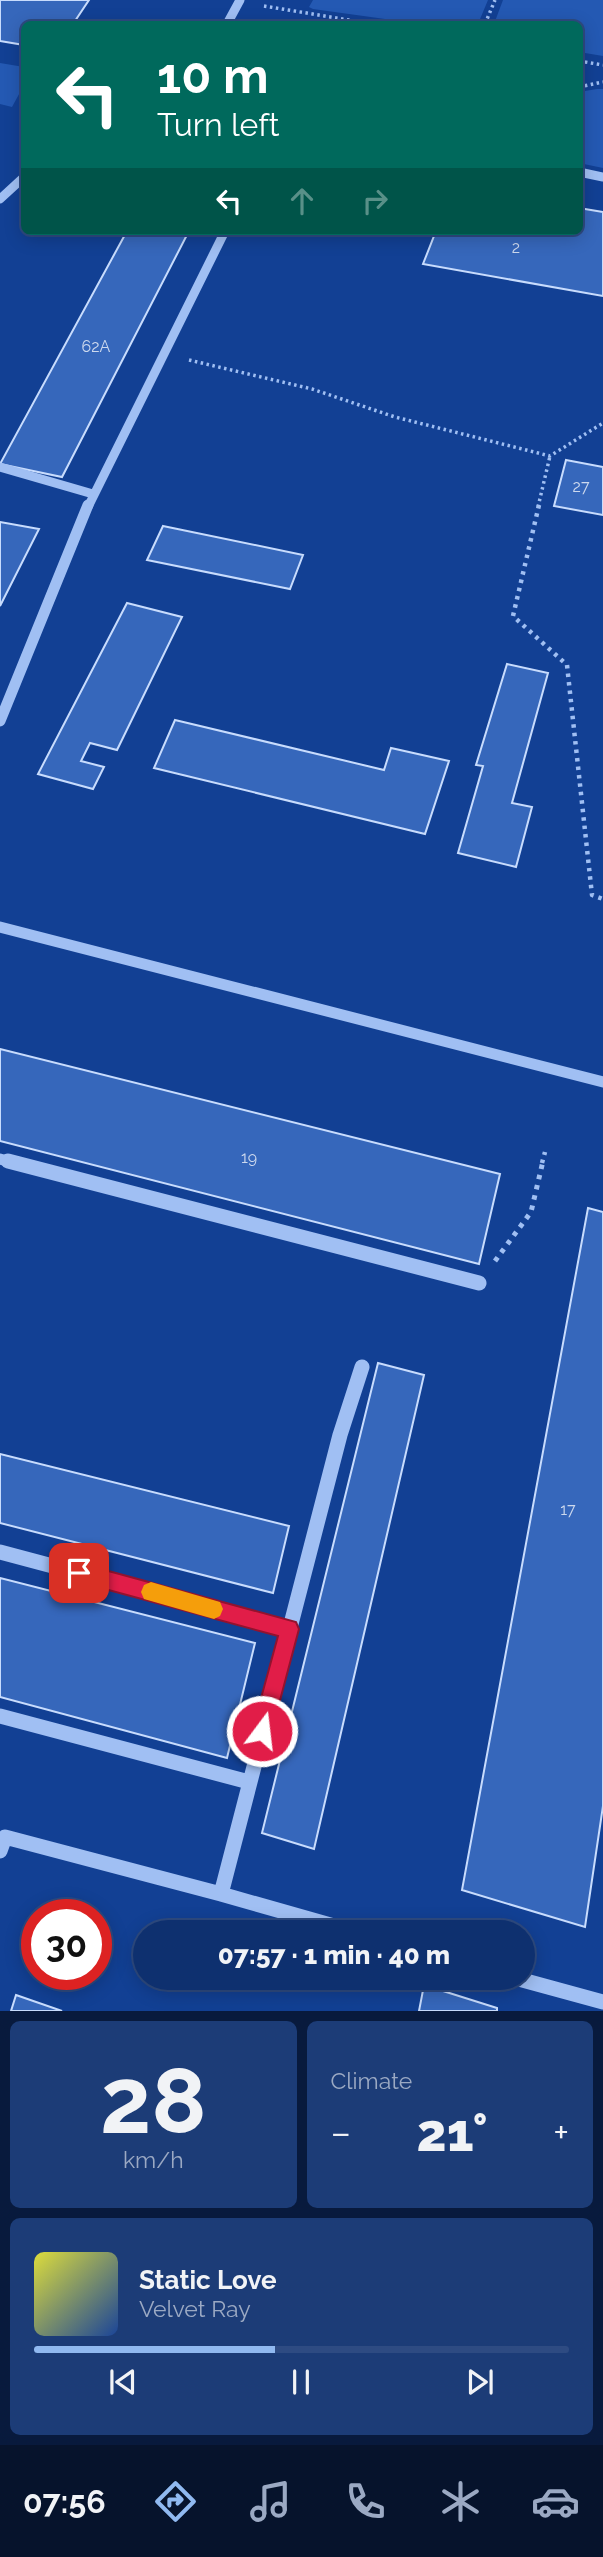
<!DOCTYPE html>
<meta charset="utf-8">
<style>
body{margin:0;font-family:Raleway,sans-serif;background:#1c3c77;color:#f1f3f6;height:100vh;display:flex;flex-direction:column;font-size:26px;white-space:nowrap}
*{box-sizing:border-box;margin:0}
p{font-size:23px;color:#9ba9c3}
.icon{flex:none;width:38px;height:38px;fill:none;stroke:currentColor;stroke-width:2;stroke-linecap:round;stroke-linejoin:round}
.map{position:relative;height:2011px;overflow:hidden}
.sheet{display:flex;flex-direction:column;gap:10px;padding:10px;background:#081a3d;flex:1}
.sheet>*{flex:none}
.hud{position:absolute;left:21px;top:21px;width:562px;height:214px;border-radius:10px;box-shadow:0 4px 18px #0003,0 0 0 2px #2e4b82;background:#00695c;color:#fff;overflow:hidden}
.speed{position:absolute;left:21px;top:1899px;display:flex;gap:14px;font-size:35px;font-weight:700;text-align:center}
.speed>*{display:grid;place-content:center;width:91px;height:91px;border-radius:50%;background:#0e306f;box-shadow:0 4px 18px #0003,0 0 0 2px #2e4b82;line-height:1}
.speed .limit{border:10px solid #d22;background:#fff;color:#111}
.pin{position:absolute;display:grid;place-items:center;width:60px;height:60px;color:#fff;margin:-30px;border-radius:14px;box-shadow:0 4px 10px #0006}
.me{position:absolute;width:77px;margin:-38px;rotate:15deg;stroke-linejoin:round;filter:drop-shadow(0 0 5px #0008)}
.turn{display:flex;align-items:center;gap:24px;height:147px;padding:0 21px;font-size:32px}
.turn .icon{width:91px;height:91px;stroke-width:2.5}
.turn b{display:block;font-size:49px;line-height:60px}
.lanes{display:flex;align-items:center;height:66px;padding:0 21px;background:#0003;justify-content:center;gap:35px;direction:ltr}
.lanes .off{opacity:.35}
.big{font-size:52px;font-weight:800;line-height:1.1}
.sheet .card{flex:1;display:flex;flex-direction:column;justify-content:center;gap:10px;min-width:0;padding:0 24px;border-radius:10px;background:#1c3c77}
.sheet .dial{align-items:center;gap:0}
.dial b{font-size:91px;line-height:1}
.song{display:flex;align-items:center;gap:21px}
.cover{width:84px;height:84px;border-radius:10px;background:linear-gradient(135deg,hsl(60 70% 55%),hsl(220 70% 35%))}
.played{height:7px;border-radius:4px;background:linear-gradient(90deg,#90b9f0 45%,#2e4b82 45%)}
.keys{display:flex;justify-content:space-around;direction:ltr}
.heat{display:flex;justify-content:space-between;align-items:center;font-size:38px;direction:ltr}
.sheet .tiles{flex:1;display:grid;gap:10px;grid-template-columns:1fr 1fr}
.card:last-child{grid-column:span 2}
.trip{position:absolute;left:133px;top:1920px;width:402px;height:70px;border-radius:35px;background:#0e306f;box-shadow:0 4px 18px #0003,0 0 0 2px #2e4b82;font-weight:800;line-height:70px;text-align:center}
.tab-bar{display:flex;height:112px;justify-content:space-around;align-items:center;background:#06132c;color:#9ba9c3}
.tab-bar .icon{width:49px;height:49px}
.tab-bar .selected{color:#90b9f0}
.tab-bar b{font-size:32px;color:#f1f3f6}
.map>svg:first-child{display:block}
</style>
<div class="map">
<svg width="603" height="2011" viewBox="0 0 603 2011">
<rect width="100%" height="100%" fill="#124094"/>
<path fill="#2459b3" d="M313 0H488L478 24H421L313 9 309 7Z
M503 0H603V56L579 52V24H494Z
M0 63 24 67V85L12 107 0 104Z
M597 89H603V168L579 163V92Z"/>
<path fill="#3667bb" stroke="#c8dcfd" stroke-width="2" d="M0 0H89L73 24H24V45L0 41Z
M579 208 603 212V296L423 264 436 231H579Z
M127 231H189L62 477 0 464Z
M566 460 603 467V515L554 506Z
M0 522 39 529 0 606Z
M163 526 303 555 290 589 147 560Z
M127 603 182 617 117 750 90 743 81 761 104 767 93 789 38 774Z
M507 664 548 673 512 803 532 807 516 867 458 853 483 766 476 765Z
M175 720 384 770 391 748 449 761 425 834 154 768Z
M0 1049 500 1174 479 1264 0 1141Z
M588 1208 603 1212V1806L585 1927 462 1890Z
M378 1363 424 1375 314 1849 262 1833Z
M0 1454 289 1526 273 1593 0 1523Z
M0 1578 255 1643 227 1758 0 1697Z
M424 1985 497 2008V2011H419Z
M16 1995 62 2011H11Z"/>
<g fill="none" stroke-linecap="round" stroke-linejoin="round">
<path stroke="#a0bff3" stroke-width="3.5" stroke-dasharray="2.5 3.5" stroke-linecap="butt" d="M264 6 373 24
M485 24 495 0
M579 61 603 65
M579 87 603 82
M189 360 312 389 395 417 550 456 603 423
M538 507 550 456"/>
<path stroke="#a0bff3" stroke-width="4.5" stroke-dasharray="3.5 5" stroke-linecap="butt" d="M539 505 513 616 567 665 592 895 603 899
M542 1163 545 1152"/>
<path stroke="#a0bff3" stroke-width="5" stroke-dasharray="4.5 6" stroke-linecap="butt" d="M495 1261 531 1212 543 1161"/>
<path stroke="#a0bff3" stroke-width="9" d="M227 24 240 0
M579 172 603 177
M0 199 24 177
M0 467 93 494
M88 507 225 231"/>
<path stroke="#a0bff3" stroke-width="11" d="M0 721 88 505
M0 927 603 1082
M0 1159 14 1163"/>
<path stroke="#a0bff3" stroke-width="15" d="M8 1161 479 1283
M0 1552 289 1629
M0 1716 249 1782
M0 1851 5 1837 221 1894
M355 1932 221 1894 340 1435 362 1367
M515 1978 603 2002"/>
</g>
<path fill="#e11d48" stroke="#92132f" stroke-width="2" d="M79 1563 296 1622 299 1629 270 1738 262 1741 255 1738 252 1731 278 1636 79 1582 72 1580 69 1573 72 1566Z"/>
<path fill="#f59e0b" d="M151 1582 220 1602 223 1609 220 1616 214 1619 144 1599 141 1592 144 1585Z"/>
<g text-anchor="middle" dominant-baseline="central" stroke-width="7" stroke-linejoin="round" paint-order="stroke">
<g font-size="16" fill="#cdd9ee">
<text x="516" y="247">2</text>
<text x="96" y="346">62А</text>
<text x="581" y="486">27</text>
<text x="249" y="1157">19</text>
<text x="568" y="1509">17</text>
</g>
</g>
</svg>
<div class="speed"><div class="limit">30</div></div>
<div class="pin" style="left:79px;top:1573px;background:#d93025"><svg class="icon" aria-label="arrive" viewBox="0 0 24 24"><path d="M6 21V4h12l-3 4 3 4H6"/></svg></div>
<svg class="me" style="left:262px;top:1731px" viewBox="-20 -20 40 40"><circle r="17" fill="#e11d48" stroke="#fff" stroke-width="3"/><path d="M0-11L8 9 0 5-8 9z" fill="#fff"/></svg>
<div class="trip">07:57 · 1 min · 40 m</div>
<div class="hud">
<div class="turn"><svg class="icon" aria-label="left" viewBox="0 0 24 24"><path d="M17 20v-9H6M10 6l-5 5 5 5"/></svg><div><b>10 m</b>Turn left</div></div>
<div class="lanes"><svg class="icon" aria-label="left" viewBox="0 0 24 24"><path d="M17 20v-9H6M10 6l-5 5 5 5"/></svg><svg class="icon off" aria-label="ahead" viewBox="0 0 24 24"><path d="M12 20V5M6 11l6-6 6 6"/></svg><svg class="icon off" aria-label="right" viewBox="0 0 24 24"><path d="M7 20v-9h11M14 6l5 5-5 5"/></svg></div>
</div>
</div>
<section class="sheet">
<div class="tiles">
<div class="card dial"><b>28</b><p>km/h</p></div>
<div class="card"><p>Climate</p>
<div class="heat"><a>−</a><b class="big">21°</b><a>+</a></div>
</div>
<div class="card">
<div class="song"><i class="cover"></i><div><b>Static Love</b><p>Velvet Ray</p></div></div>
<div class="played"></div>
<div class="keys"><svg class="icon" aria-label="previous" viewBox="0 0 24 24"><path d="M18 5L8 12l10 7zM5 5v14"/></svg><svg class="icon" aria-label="pause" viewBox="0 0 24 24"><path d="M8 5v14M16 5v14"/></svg><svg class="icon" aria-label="next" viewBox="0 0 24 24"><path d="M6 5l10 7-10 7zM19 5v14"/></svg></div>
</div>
</div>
</section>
<nav class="tab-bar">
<b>07:56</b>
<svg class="icon selected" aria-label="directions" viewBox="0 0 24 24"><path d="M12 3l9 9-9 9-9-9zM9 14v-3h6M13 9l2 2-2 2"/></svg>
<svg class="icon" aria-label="music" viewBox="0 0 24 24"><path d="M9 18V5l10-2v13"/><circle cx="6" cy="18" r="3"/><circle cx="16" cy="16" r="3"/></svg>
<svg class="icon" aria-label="phone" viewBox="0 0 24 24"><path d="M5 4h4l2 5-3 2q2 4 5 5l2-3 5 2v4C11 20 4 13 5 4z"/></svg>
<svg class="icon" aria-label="climate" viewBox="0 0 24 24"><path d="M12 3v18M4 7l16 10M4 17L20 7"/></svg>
<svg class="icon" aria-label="car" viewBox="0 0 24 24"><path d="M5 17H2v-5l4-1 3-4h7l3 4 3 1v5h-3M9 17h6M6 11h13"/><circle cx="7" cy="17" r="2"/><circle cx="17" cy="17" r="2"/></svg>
</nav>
